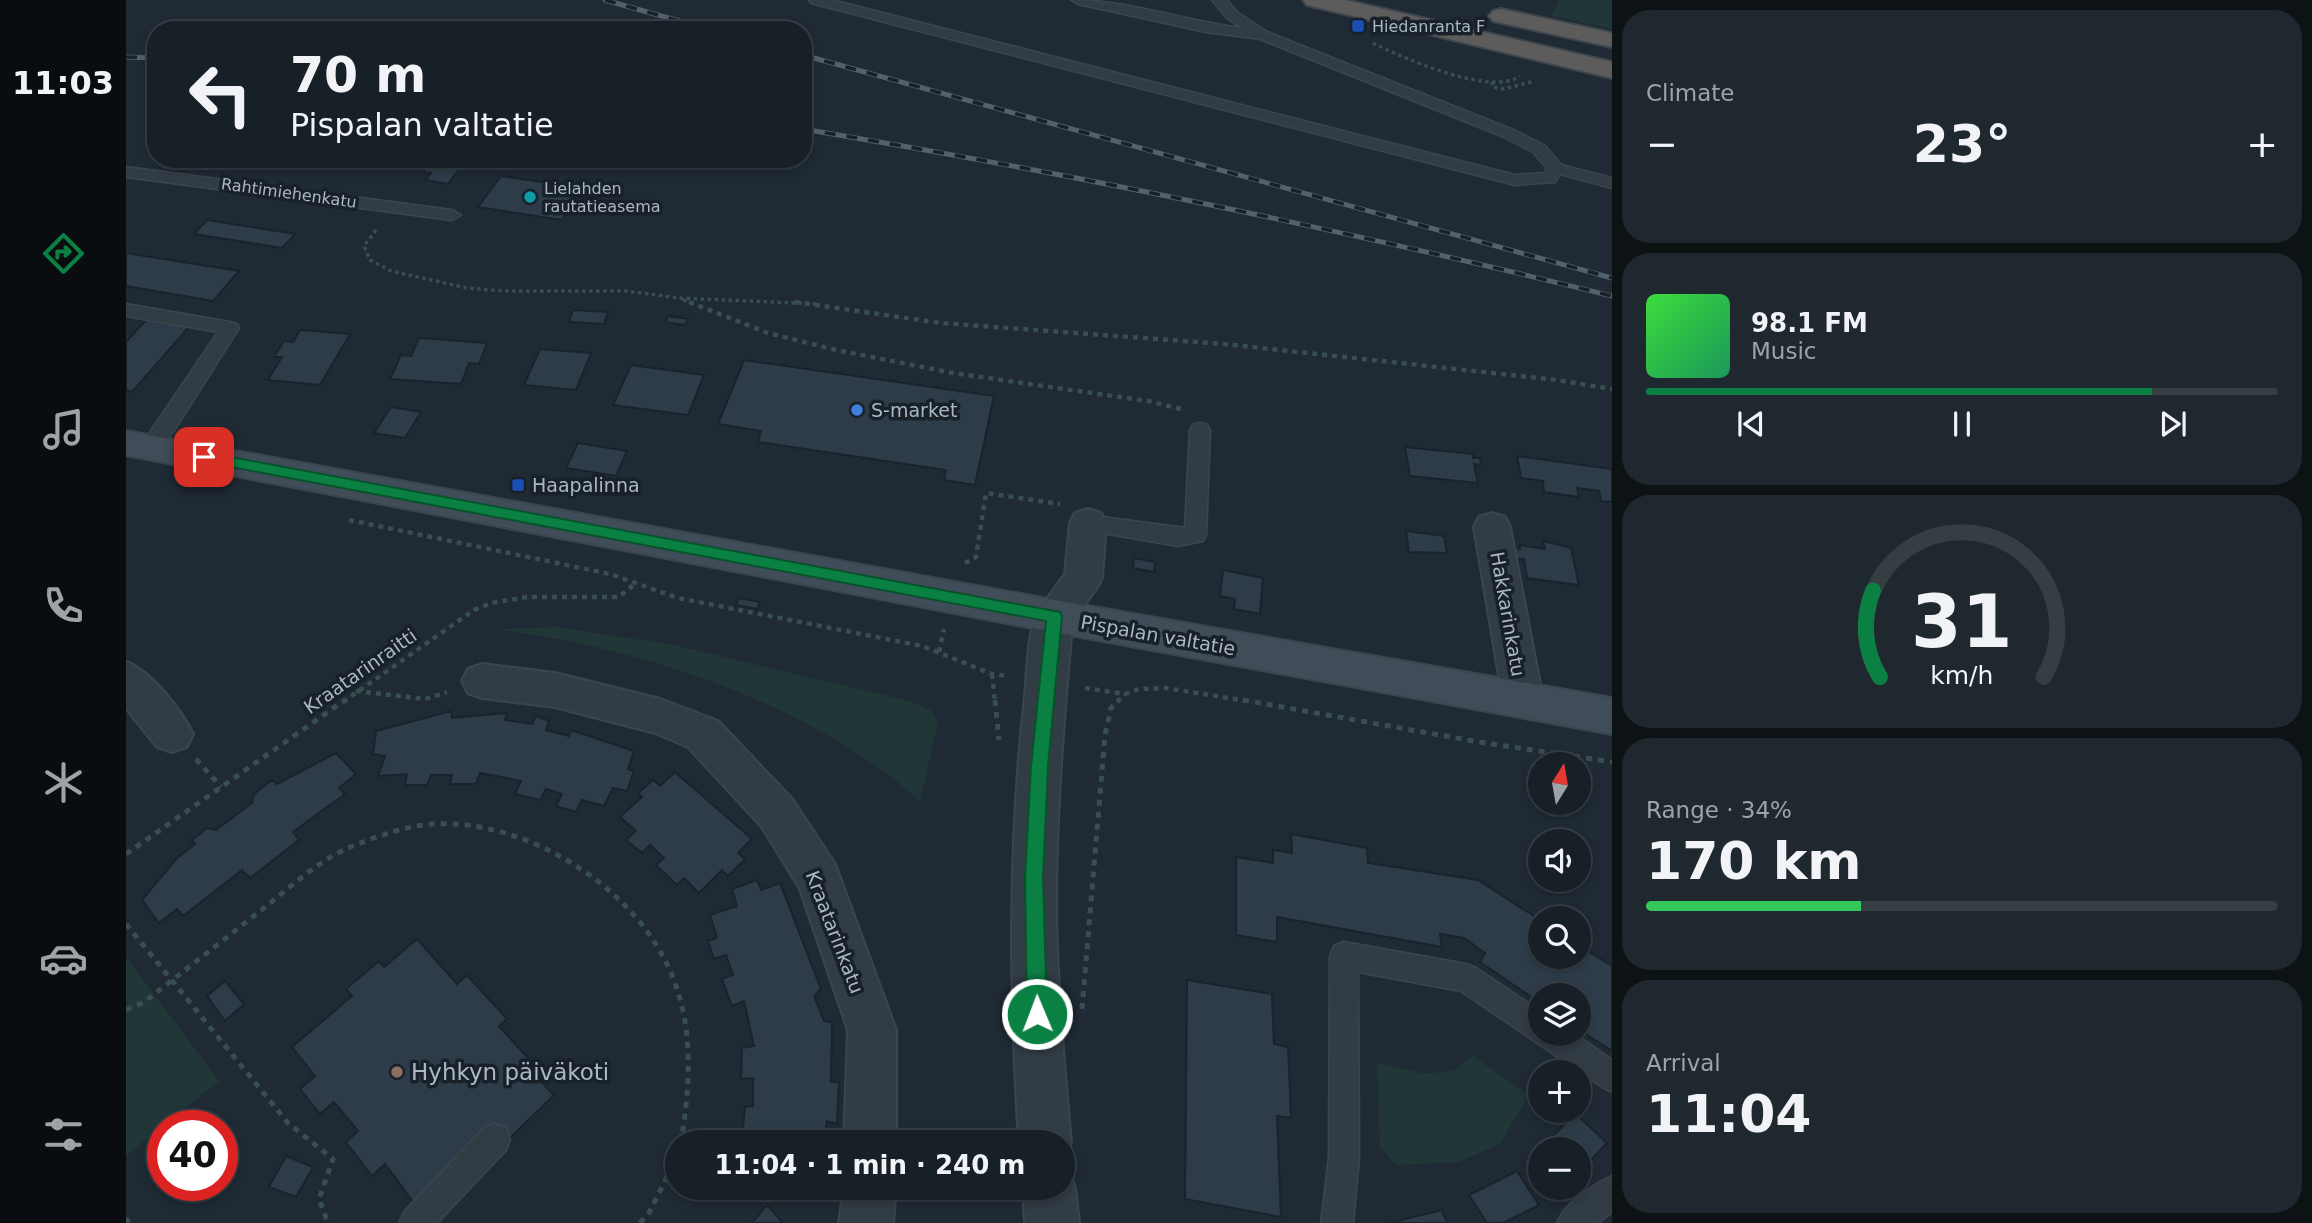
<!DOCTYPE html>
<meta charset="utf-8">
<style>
body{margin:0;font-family:"DejaVu Sans",sans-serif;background:#20282f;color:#f1f3f6;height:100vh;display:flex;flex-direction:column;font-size:26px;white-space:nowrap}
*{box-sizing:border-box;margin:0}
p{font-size:23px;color:#9ea3a7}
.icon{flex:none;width:38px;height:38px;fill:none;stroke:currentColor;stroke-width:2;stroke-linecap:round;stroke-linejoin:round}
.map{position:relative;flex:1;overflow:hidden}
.panel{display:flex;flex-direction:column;gap:10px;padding:10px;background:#0d1215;width:700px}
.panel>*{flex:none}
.banner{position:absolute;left:21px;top:21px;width:665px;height:147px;border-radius:28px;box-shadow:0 4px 10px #0003,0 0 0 2px #363e44;background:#172027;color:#f1f3f6;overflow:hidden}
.needle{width:46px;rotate:11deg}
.controls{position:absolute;left:1402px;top:752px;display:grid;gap:14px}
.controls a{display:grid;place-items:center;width:63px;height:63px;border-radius:50%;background:#172027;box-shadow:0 4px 10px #0003,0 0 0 2px #363e44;font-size:35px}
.speed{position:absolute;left:21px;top:1110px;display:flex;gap:14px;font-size:35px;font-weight:700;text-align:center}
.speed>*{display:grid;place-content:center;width:91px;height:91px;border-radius:50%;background:#172027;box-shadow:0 4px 10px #0003,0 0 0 2px #363e44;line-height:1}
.speed .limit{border:10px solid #d22;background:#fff;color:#111}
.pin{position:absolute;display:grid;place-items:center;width:60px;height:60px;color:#fff;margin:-30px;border-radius:14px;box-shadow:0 4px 10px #0006}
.me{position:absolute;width:77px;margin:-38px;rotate:359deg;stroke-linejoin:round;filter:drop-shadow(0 0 5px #0008)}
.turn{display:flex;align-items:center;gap:24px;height:147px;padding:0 28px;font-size:32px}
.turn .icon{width:91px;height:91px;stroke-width:2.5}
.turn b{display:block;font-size:49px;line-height:60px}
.big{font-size:52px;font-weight:700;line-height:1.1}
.panel .widget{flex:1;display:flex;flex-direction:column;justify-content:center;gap:10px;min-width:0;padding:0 24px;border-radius:28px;background:#20282f}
.panel .dial{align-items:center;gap:0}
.dial svg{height:182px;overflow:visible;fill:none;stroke:#363e44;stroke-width:7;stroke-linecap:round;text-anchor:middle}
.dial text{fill:#f1f3f6;stroke:none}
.song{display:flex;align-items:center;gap:21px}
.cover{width:84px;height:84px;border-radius:10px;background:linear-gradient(135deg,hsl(120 70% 55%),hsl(150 70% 35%))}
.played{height:7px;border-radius:4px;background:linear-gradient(90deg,#0b8043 80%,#363e44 80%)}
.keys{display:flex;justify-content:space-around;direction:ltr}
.heat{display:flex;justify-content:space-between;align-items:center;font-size:38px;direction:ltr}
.charge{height:10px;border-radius:5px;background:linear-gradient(90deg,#34c759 34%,#363e44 0)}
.trip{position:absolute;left:539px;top:1130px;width:410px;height:70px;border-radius:35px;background:#172027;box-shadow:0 4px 10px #0003,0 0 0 2px #363e44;font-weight:700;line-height:70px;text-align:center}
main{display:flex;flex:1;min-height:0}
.tab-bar{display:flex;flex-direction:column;width:126px;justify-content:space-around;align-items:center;background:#090d10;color:#9ea3a7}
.tab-bar .icon{width:49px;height:49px}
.tab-bar .on{color:#0b8043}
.tab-bar b{font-size:32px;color:#f1f3f6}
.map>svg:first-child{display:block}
</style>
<main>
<nav class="tab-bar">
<b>11:03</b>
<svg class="icon on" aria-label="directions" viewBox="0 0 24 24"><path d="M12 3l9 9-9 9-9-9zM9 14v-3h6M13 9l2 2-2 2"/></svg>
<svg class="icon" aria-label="music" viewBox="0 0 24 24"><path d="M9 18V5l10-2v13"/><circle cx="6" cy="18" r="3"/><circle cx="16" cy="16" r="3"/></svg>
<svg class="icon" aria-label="phone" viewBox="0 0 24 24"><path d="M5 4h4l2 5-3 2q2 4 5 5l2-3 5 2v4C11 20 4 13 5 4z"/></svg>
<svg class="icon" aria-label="climate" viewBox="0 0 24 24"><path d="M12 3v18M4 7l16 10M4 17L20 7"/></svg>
<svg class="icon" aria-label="car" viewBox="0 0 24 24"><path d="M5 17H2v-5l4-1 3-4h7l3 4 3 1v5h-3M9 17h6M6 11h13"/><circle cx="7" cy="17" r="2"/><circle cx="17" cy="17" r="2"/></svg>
<svg class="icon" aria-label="filters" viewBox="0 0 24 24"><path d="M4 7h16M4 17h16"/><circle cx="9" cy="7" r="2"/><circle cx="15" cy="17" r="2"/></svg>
</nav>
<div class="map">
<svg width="1486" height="1223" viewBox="0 0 1486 1223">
<rect width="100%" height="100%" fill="#1f2a34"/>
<path fill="#213636" d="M1432 0H1486V29L1426 16Z
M431 627 548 645 783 701 805 710 812 723 794 801C709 725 586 674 474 648 441 640 408 635 374 629Z
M0 957 93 1081 0 1156Z
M1347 1056 1403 1095 1374 1144 1333 1162 1271 1165 1254 1148 1251 1063 1300 1074 1328 1070Z"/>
<path fill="#2e3c49" stroke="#1a232c" stroke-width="2" d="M307 159H314L338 163 322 184 299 180 305 173 297 172Z
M375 176 455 188 436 220 352 207Z
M81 220 169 234 156 248 68 234Z
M0 253 113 271 87 301 0 286Z
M447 310 482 312 478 324 443 322Z
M542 316 562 319 559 325 539 322Z
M20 320 63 327 6 392 0 390V342Z
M174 330 224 334 194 385 142 380 156 357H148L158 341 167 342Z
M293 338 361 343 353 364 343 363 335 384 264 379 275 355 285 356Z
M414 349 465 353 450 390 398 385Z
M618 360 868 396 849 485 818 480 820 470 632 442 635 431 592 424Z
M505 365 578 375 562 415 487 405Z
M265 407 295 412 279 438 248 433Z
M452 443 501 451 490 476 440 468Z
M1279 447 1347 454V458H1354L1355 465 1348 464 1352 483 1284 476Z
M1391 456 1486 469V502L1475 501 1473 491 1451 488 1453 497 1418 492 1417 481 1395 478Z
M1280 531 1318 536 1321 553 1283 552Z
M1417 541 1445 548 1453 585 1401 578 1398 559 1386 558 1384 547 1394 549V545L1419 549Z
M1008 558 1029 562 1028 572 1007 568Z
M1097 570 1137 578 1134 614 1108 609 1109 599 1094 596Z
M613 598 634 602 631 609 610 605Z
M325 711 326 718 381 713 379 720 406 724 410 716 423 721 420 730 443 736 445 730 508 751 502 769 508 771 501 791 487 788 478 806 456 800 450 812 430 806 436 794 420 789 414 800 389 794 395 781 354 773 350 784H324L326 775H305L301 785H279L281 774 252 776 259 756 247 754 250 731Z
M210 753 230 774 213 788 219 794 167 832 173 840 124 878 116 870 57 916 51 909 33 923 16 900 51 858 69 844 66 840 81 828 90 830 126 803 128 794 146 780 151 784Z
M549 772 626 839 612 853 619 859 602 876 596 870 573 893 558 878 551 885 530 865 538 858 524 845 516 853 500 840 510 831 494 817 516 797 512 793 527 780 534 786Z
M1165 834 1241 848 1242 863 1352 880 1414 920V957H1452V945L1486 966V1051L1452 1029V996H1414V1003L1354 962 1359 953 1338 938 1314 934 1316 947 1151 917V942L1110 935V857L1147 863V850L1166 853Z
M631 880 635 890 654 883 695 989 688 996 698 1021 706 1022 705 1082H713L711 1124 701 1121 698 1143H627L628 1136 616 1137 619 1107 627 1106V1078L615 1079 616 1048 628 1046 618 1001 606 1006 596 979 607 975 600 955 588 959 582 941 591 938 584 915 611 906 606 889Z
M291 939 331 984 341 975 381 1019 373 1026 417 1075 413 1080 428 1095 381 1141 288 1203 259 1164 246 1176 220 1142 232 1131 208 1102 194 1114 174 1089 189 1076 166 1047 226 996 220 989 253 961 258 967Z
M1061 980 1146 994 1148 1044 1162 1047 1165 1118 1151 1116 1155 1217 1059 1199Z
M99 981 118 1004 99 1021 81 996Z
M1449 1113 1481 1143 1452 1174V1150H1414Z
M160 1156 187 1167 170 1197 143 1187Z
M1391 1171 1413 1205 1377 1223H1361L1343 1195Z
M641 1205 657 1223H626Z
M1316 1210 1321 1223H1263Z"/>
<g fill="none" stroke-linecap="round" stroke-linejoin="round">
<g stroke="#3b454f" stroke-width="3">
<path id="service" d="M683 0H706L1389 175 1418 173 1421 168 1407 152 1378 137 1134 39 1080 32 952 4 945 0C1002 0 1059 21 1116 28L1102 19 1086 0H1101L1112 13 1141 32 1390 131 1419 146 1435 165 1486 178V188L1434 174 1429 182 1389 185 685 3Z
M0 167 326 210 335 215 326 220 0 177Z
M0 304 104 322 111 324 113 328 49 429 31 452 24 454 17 452 14 447 92 332 0 316Z
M1074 423 1081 425 1084 430 1080 535 1077 541 1052 546 954 529 951 523 954 517 962 515 1059 528 1064 430 1067 425Z
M1218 942 1340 964 1350 968 1414 1011V1034H1449L1486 1060V1092L1476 1087 1335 991 1232 972 1233 1158 1227 1223H1195L1203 1158 1204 956 1208 946Z
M369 1124 380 1128 384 1139 380 1150 311 1223H273L278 1212 358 1128Z
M1486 1176V1212L1472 1223H1431C1439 1203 1466 1185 1486 1176Z"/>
</g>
<g stroke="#3b454f" stroke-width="4">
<path id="minor" d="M962 509 975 513 980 523 976 578 970 589 942 627 928 632 914 627 909 616 939 574 944 523 949 513Z
M1366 513 1379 517 1384 527 1417 700 1411 712 1397 717 1383 712 1377 700 1348 527 1353 517Z
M0 662C24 670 56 711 67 734L61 747 46 752 31 747 0 708Z
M356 664 429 673 534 699 592 721 666 799 709 864 770 1030V1143H718L722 1030 674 889 636 827 562 747 529 733 429 707 356 698 342 693 336 681 342 669Z
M718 1188H770L767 1223H713Z"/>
</g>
<g stroke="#3b454f" stroke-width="4">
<path id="tertiary" d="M928 600 942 605 947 616C938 713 930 811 930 909 931 987 938 1065 945 1143L936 1162V1143H893C884 996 882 851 898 705 902 673 900 633 914 605Z
M936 1167 942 1169 949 1188 953 1223H899L897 1188H936Z"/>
</g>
<g stroke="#3b454f" stroke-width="4">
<path id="secondary" d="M0 431 928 600 1486 698V734L928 632 0 455Z"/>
</g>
<g stroke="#3d4750" stroke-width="4">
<path id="trunk" d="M1177 0H1219L1486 62V78L1181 5Z
M1375 9 1486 33V47L1367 21 1363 16 1367 11Z"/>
</g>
<path stroke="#394e4e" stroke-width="3.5" stroke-dasharray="3.5 3.5" stroke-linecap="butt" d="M1247 43C1277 58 1365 97 1394 76
M1366 82V87L1378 89 1408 81
M250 230 238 246 244 260 265 271 341 288 378 291H500L553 298 692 304
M557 300 568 304"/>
<path stroke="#394e4e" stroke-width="4.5" stroke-dasharray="5 5" stroke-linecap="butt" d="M563 302 642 333 710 350 827 373 1022 401 1059 410
M669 302 815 323 1098 344 1431 380 1486 389
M223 520 484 574 552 598 796 646 866 674 881 676
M839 563 850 557 860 493 934 504
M813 652 818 629
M866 674 869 702
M959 688 999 694 1013 689 1040 688 1127 702
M230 691 299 699 321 692
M217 702 348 610 365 603 401 597H493L510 583
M991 702 999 694"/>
<path stroke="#394e4e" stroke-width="5" stroke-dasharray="6 6" stroke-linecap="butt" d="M869 700 873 740
M1117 700 1353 742 1486 762
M70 759 95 787
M0 854 219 700
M0 924 162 1123 207 1159 193 1199 202 1223
M956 1009 979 735 985 708 993 700
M0 1010 18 1002C58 971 99 939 139 907 168 884 194 859 229 845 253 836 280 826 306 824 404 818 519 893 550 986 568 1037 563 1091 555 1143
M0 1218 3 1223
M514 1223 523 1213 551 1157"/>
<use href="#service" fill="#323c45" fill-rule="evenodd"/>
<use href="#minor" fill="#323c45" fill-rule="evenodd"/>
<use href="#tertiary" fill="#323c45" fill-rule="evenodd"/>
<use href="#secondary" fill="#404c58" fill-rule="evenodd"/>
<use href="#trunk" fill="#5e5c5a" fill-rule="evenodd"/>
<g stroke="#54616c" stroke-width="5">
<path id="rail" d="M479 0 585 30
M677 55 1486 278
M0 57 30 58
M677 129C949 174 1218 230 1486 296"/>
</g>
<use href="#rail" stroke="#182129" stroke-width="3.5" stroke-dasharray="11" stroke-linecap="butt"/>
</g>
<path fill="#0b8043" stroke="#07532c" stroke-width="2" d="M78 452 934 612 936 616 922 766 917 877 921 1014 918 1021 911 1024 903 1021 901 1014 899 877 905 766 920 621 73 461 71 457Z"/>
<g fill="#1a4fb4" stroke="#182129" stroke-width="2.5">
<rect x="1225" y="19" width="14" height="14" rx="3.5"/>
<rect x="385" y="478" width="14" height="14" rx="3.5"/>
</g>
<circle fill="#0f9aa8" stroke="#182129" stroke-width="2.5" cx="404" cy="197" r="7"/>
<circle fill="#3f7fe0" stroke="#182129" stroke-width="2.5" cx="731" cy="410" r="7"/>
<circle fill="#8d6e63" stroke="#182129" stroke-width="2.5" cx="271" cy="1072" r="7"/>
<g text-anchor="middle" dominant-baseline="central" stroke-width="7" stroke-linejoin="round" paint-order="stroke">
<g font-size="16" fill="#abb7c3" stroke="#182129" text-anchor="start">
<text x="1246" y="26">Hiedanranta F</text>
<text x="418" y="188">Lielahden<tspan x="418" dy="18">rautatieasema</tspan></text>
</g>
<g font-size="16" fill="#abb7c3" stroke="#182129">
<text transform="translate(163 193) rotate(8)">Rahtimiehenkatu</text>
</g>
<g font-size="19" fill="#abb7c3" stroke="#182129" text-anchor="start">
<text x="745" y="410">S-market</text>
<text x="406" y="485">Haapalinna</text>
</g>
<g font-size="19" fill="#abb7c3" stroke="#182129">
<text transform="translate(1382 614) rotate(80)">Hakkarinkatu</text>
<text transform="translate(1032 635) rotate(10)">Pispalan valtatie</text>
<text transform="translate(234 671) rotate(-35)">Kraatarinraitti</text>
<text transform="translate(709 932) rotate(69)">Kraatarinkatu</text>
</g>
<g font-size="23" fill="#abb7c3" stroke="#182129" text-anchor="start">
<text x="285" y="1072">Hyhkyn päiväkoti</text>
</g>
</g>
</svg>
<div class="controls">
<a><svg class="needle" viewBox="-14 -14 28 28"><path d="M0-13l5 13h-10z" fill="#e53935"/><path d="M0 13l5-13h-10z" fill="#9ea3a7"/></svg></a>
<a><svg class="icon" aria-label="sound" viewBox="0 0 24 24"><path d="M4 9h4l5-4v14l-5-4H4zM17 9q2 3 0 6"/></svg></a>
<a><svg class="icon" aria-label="search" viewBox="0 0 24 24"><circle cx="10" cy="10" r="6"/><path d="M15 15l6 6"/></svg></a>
<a><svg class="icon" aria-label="layers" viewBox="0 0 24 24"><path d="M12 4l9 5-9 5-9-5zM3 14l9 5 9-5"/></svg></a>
<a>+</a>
<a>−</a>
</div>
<div class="speed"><div class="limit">40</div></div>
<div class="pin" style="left:78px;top:457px;background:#d93025"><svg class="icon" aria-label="arrive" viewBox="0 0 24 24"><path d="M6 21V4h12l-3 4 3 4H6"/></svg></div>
<svg class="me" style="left:911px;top:1014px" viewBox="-20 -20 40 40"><circle r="17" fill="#0b8043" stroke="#fff" stroke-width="3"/><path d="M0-11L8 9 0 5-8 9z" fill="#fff"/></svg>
<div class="trip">11:04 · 1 min · 240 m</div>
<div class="banner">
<div class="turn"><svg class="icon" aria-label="left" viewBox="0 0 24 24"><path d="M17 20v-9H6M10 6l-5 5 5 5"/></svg><div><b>70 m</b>Pispalan valtatie</div></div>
</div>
</div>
<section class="panel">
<div class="widget"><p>Climate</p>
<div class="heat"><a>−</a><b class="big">23°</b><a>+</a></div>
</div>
<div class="widget">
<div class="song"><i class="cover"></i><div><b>98.1 FM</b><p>Music</p></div></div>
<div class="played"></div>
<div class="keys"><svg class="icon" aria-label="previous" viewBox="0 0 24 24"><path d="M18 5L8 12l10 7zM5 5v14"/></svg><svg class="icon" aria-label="pause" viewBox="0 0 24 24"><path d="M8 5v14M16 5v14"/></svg><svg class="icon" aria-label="next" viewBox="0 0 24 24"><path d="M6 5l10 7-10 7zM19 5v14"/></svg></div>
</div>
<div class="widget dial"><svg viewBox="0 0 100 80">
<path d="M14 69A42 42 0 1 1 86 69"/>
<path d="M14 69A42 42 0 0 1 11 31" stroke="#0b8043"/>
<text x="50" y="56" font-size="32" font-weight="700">31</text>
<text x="50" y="72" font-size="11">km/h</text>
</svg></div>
<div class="widget"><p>Range · 34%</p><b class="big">170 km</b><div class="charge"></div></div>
<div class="widget"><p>Arrival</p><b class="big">11:04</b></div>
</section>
</main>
